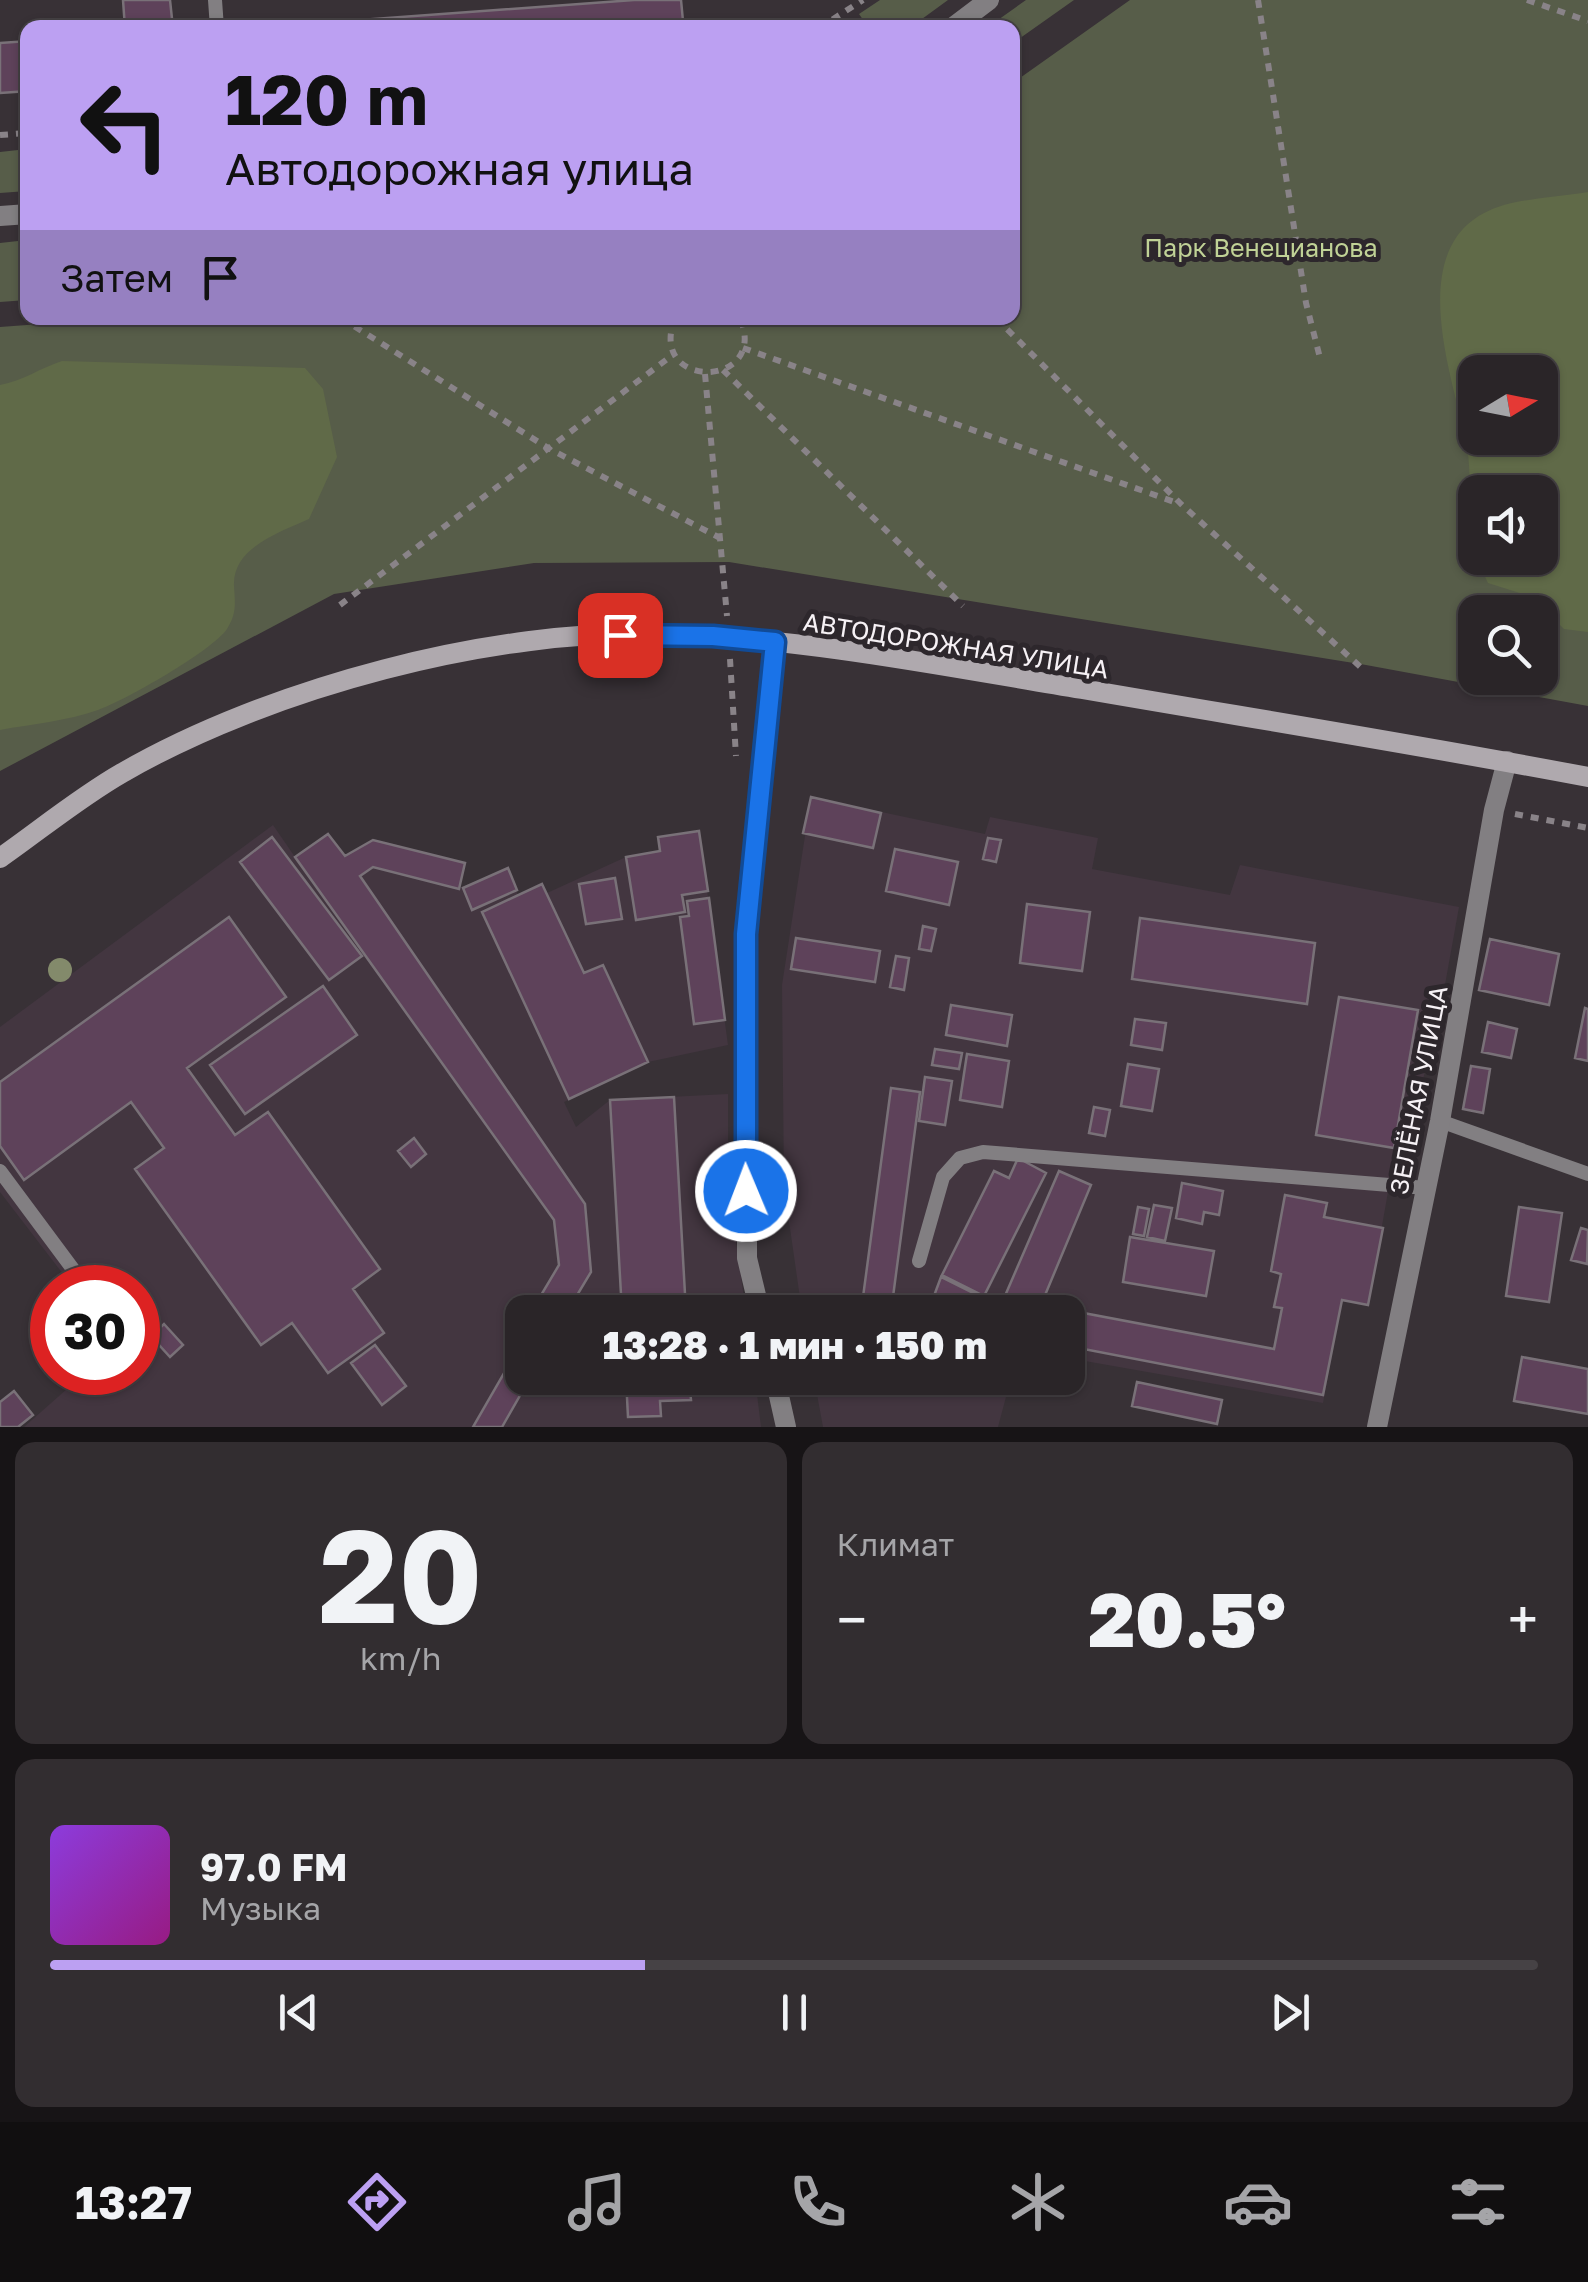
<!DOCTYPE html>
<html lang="ru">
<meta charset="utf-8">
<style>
body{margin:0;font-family:"Golos Text",sans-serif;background:#322d30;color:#f1f3f6;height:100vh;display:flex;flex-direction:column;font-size:38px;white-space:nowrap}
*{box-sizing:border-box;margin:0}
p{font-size:32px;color:#a5a5a8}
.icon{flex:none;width:55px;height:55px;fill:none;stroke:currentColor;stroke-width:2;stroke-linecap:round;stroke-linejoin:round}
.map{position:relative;height:1427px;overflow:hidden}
.side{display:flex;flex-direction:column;gap:15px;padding:15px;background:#171416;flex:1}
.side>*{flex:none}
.top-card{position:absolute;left:20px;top:20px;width:1000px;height:305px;border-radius:20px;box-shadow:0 2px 8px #0004,0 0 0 2px #464245;background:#bca0f2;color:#111;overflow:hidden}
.needle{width:65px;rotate:80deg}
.buttons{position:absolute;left:1458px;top:355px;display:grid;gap:20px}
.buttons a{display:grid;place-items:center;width:100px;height:100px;border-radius:20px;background:#2a2528;box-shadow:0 2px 8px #0004,0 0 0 2px #464245;font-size:50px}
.speed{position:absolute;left:30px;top:1265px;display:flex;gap:20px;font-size:50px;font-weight:700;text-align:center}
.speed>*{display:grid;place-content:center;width:130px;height:130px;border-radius:50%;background:#2a2528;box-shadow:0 2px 8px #0004,0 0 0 2px #464245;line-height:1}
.speed .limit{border:15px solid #d22;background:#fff;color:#111}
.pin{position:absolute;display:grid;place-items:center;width:85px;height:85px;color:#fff;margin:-42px;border-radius:20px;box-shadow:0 5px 15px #0006}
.me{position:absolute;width:110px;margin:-55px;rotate:359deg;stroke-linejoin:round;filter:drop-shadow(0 0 8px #0008)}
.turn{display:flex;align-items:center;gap:35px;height:210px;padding:0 40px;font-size:45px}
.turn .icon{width:130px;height:130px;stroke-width:2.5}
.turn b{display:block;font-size:70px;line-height:85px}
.then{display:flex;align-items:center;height:95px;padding:0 40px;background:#0003;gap:20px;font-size:38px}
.big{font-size:75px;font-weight:800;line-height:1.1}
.side .tile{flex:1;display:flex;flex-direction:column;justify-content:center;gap:15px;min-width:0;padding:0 35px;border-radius:20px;background:#322d30}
.side .dial{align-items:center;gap:0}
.dial b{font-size:130px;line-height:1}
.song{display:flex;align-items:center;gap:30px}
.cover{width:120px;height:120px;border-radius:15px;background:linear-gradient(135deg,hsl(270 70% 55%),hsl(310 70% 35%))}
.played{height:10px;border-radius:5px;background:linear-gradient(90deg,#bca0f2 40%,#464245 40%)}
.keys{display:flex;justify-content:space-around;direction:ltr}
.heat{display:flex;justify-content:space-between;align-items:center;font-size:55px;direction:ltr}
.side .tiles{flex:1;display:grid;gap:15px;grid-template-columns:1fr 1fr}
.tile:last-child{grid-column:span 2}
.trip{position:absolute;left:505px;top:1295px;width:580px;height:100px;border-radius:20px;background:#2a2528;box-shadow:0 2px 8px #0004,0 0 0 2px #464245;font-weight:800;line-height:100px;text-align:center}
.tabs{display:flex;height:160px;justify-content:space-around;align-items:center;background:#110f10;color:#a5a5a8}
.tabs .icon{width:70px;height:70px}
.tabs .active{color:#bca0f2}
.tabs b{font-size:45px;color:#f1f3f6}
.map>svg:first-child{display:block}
</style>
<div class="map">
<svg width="1588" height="1427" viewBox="0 0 1588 1427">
<rect width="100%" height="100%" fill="#383136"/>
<path fill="#433640" d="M811 797 985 834 990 817 1098 838 1092 869 1230 895 1240 865 1459 907 1439 1018 1405 1148 1394 1158 1368 1305 1342 1301 1323 1403 1068 1358V1312H802L784 1186 782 985Z
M273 825 295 857 328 834 345 856 373 840 465 863 459 888 508 868 518 895 542 884 547 893 626 857 660 851 658 837 699 831 728 1045 648 1062 564 1102 576 1127 610 1100 728 1094V1185L746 1312H522V1378H755L761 1427H24L85 1373 138 1372V1288L73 1287 0 1192V1027Z
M814 1378H1011L998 1427H823Z"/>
<path fill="#575d49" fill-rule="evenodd" d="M880 0H948L911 27H868L859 14Z
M1026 0H1074L1013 43 1012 28 988 27Z
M1130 0H1588V706L1366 665 729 562 534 563 334 594 0 771V327L121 318H1012L1013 83ZM1475 372H1540V438H1475ZM1475 492H1540V558H1475ZM1475 612H1540V678H1475Z
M27 149V191L0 193V152Z
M27 240V300L0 302V243Z"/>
<path fill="#606a48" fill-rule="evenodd" d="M1588 192V632L1564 629 1532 597 1488 583 1476 558H1540V492H1475V554C1467 517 1473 478 1466 440 1451 372 1402 240 1498 207 1525 198 1559 197 1588 192ZM1475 372H1540V438H1475Z
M62 361 305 368 323 389 337 457 309 519C281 532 232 547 234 586 235 603 237 613 227 629 212 651 124 701 98 710 67 721 32 724 0 730V385C23 381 40 368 62 361Z"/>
<path fill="#5e425a" stroke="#797178" stroke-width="2.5" d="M123 0H170L173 28H125Z
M634 0H681L683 21 614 23 615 28H249Z
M28 41V91L0 93V43Z
M811 797 881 813 873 848 803 833Z
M699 831 708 891 682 895 685 912 636 920 626 857 660 851 658 837Z
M328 834 345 856 373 840 465 863 459 889 373 867 360 876 585 1204 591 1272 567 1312H531L559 1265 554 1220 295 857Z
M272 837 362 956 329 980 240 862Z
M988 838 1001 840 996 862 983 859Z
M895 849 958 862 949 905 886 891Z
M508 868 517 890 472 910 463 888Z
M615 878 622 919 586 924 579 884Z
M542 884 584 973 603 965 648 1062 569 1099 482 912Z
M709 898 725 1020 694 1024 680 917 689 916 687 901Z
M1027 904 1090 912 1082 971 1020 963Z
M229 917 286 997 187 1068 235 1135 268 1112 380 1269 353 1289 384 1333 328 1373 292 1323 261 1345 135 1169 164 1148 131 1102 24 1180 0 1146V1082Z
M1140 918 1315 943 1307 1004 1132 979Z
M923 926 936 929 931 951 919 949Z
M796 938 880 951 875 982 791 969Z
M1490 939 1559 954 1549 1005 1479 990Z
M896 956 909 958 904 990 890 987Z
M323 986 357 1035 245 1114 210 1065Z
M1339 997 1418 1010 1394 1148 1316 1135Z
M951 1005 1012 1015 1007 1046 946 1035Z
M1585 1008 1588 1009V1061L1575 1058Z
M1135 1019 1166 1023 1162 1050 1131 1045Z
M1488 1022 1517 1029 1511 1058 1482 1052Z
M935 1049 962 1053 959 1069 932 1065Z
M967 1054 1009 1061 1002 1107 960 1100Z
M1128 1064 1159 1069 1152 1111 1121 1106Z
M1471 1066 1490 1069 1483 1113 1463 1109Z
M925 1077 952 1081 945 1125 919 1121Z
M891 1088 920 1092 891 1312H861Z
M674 1097 686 1312H622L610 1100Z
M1094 1107 1110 1110 1105 1136 1089 1133Z
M414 1138 426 1154 411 1167 398 1151Z
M1018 1158 1046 1173 984 1296 942 1275 994 1171 1009 1178Z
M1059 1171 1091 1185 1038 1312H998Z
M1182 1183 1223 1191 1219 1215 1204 1212 1202 1224 1176 1218Z
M1285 1195 1327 1203 1324 1217 1383 1228 1368 1305 1342 1300 1323 1395 1068 1346V1312H1056L1057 1308 1274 1349 1282 1308 1274 1307 1281 1274 1271 1271Z
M1154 1205 1172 1208 1165 1241 1147 1237Z
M1138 1207 1149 1209 1144 1236 1133 1234Z
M1519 1207 1562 1213 1549 1302 1506 1296Z
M1581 1228 1588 1230 1587 1264 1571 1260Z
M1130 1237 1214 1251 1206 1296 1123 1282Z
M941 1277 979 1296 974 1312H928Z
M164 1324 183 1345 170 1357 151 1336Z
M522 1327V1378H530L502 1427H473L522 1342 516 1339Z
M375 1345 406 1386 382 1405 351 1363Z
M1522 1357 1588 1369V1414L1514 1401Z
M626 1378H689L691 1400 660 1401 661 1416 628 1417Z
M1137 1382 1222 1400 1217 1424 1132 1406Z
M14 1391 33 1415 18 1427H0V1402Z"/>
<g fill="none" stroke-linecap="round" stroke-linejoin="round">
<path stroke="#898388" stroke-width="6" stroke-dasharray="8 8" stroke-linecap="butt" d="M1258 0 1306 303 1320 358
M1527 0 1588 21
M819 28 863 0
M0 135 28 133
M341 318 548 448 720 538
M675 318C646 391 770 389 740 318
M996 318 1181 504 1365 671
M743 348 1180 504
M723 370 963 606
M705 374 727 616
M340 605 674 354
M730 659 736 756
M1515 814 1588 828"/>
<path stroke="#827f82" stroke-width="14" d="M215 0 217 28
M1440 1121 1588 1174
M0 1171 87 1288
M919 1261 943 1177 960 1158 983 1152 1426 1188"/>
<path stroke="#827f82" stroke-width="20" d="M952 28 989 0
M0 216 28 214
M760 1312 747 1258V935L775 642
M775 1378 786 1427
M1377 1427 1440 1121 1494 810 1507 761"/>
<path stroke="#afa9ae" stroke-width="20" d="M0 858C40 830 80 797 122 773 269 688 494 628 663 634 804 638 943 666 1082 689 1250 718 1420 745 1588 777"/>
</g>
<circle fill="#838a6b" cx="60" cy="970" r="12"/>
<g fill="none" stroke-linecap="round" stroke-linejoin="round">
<g stroke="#114b97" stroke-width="25">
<path id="route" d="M620 635 713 636 775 642 746 934V1191"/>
</g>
<use href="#route" stroke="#1a73e8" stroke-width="18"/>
</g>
<g text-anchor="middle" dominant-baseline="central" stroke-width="10" stroke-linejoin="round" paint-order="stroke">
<g font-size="25" fill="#c0d296" stroke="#2d272c">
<text x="1261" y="247">Парк Венецианова</text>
</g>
<g font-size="25" fill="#f6f1f5" stroke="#2d272c">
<text transform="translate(956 645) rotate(9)">АВТОДОРОЖНАЯ УЛИЦА</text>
<text transform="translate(1418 1090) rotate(-79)">ЗЕЛЁНАЯ УЛИЦА</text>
</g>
</g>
</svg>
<div class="buttons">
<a><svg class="needle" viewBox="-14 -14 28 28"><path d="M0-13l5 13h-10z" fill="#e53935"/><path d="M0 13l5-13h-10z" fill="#a5a5a8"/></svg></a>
<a><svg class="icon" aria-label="sound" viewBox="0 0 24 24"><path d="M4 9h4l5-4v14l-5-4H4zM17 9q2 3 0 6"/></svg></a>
<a><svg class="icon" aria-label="search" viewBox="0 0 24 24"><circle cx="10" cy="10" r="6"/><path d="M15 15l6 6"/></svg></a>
</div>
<div class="speed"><div class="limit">30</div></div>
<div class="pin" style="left:620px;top:635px;background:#d93025"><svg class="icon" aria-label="arrive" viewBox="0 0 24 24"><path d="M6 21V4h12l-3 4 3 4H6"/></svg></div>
<svg class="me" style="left:746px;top:1191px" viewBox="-20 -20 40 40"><circle r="17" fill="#1a73e8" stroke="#fff" stroke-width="3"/><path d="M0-11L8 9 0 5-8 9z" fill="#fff"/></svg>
<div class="trip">13:28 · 1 мин · 150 m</div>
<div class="top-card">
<div class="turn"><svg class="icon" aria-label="left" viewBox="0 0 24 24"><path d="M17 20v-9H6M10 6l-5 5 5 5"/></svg><div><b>120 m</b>Автодорожная улица</div></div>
<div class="then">Затем<svg class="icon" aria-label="arrive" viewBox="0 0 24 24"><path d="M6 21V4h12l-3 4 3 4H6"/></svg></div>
</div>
</div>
<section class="side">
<div class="tiles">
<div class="tile dial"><b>20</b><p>km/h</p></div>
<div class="tile"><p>Климат</p>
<div class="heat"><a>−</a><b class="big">20.5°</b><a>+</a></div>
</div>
<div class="tile">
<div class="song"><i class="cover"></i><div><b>97.0 FM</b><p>Музыка</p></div></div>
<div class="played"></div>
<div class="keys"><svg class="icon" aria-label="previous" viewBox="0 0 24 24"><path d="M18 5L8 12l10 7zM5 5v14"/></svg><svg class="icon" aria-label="pause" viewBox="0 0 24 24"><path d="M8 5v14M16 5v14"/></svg><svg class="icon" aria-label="next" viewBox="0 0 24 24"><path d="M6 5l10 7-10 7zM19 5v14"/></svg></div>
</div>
</div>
</section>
<nav class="tabs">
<b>13:27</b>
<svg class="icon active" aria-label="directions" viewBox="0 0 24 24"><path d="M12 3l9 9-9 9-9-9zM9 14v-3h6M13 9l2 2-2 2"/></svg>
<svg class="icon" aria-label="music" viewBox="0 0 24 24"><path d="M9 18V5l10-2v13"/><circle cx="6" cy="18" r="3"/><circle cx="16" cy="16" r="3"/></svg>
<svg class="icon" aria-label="phone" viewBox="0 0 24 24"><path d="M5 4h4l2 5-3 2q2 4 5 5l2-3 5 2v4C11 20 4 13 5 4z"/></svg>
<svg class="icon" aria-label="climate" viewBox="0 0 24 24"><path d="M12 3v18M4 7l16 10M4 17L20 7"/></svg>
<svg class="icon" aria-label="car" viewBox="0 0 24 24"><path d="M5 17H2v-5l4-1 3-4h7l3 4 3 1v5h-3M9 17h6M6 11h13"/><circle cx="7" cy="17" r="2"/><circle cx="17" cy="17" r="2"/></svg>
<svg class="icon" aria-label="filters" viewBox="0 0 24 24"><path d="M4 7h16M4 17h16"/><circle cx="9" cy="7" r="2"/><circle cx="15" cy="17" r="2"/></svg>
</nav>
